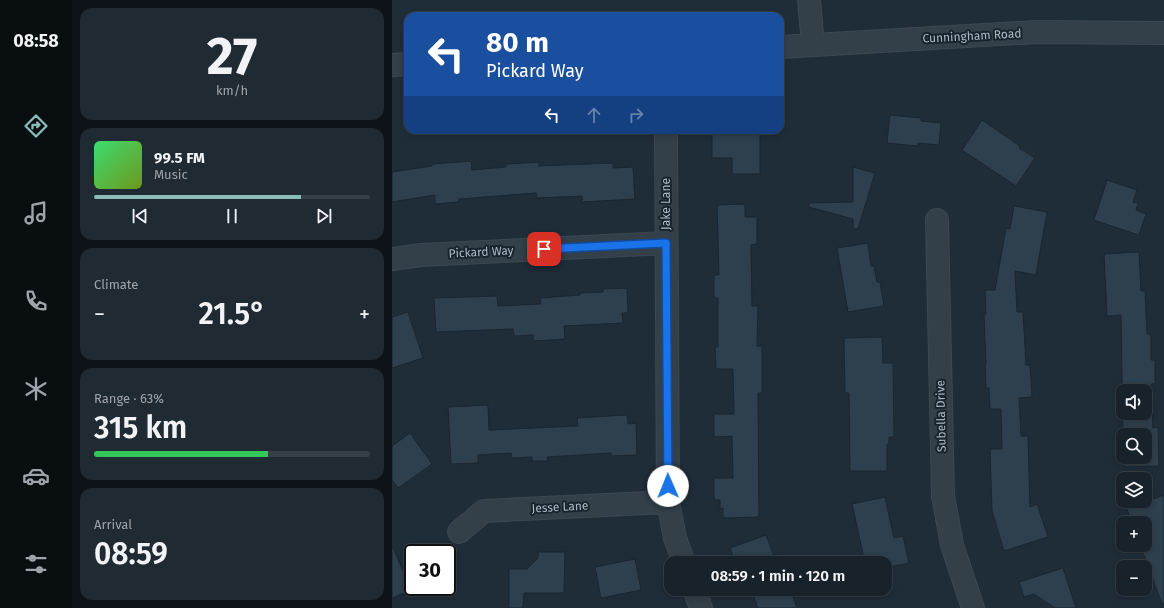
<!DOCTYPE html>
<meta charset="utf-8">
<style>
body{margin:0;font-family:"Fira Sans",sans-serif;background:#202a33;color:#f1f3f6;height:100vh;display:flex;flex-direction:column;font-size:15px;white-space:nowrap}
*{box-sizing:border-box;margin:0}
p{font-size:13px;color:#9ea4a9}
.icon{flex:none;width:22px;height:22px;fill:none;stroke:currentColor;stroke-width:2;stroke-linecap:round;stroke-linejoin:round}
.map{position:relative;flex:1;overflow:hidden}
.panel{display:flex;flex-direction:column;gap:8px;padding:8px;background:#0d1318;width:320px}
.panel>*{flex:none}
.guide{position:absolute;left:12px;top:12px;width:380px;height:122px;border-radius:12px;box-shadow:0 2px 6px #0003,0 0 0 1px #363f47;background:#1a4fa0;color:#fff;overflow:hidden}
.tools{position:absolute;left:724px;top:384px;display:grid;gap:8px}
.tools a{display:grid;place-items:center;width:36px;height:36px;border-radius:8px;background:#17222b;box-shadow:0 2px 6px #0003,0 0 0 1px #363f47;font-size:20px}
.speed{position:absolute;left:12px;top:544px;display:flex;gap:8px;font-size:20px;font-weight:700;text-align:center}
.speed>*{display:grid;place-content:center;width:52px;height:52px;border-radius:50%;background:#17222b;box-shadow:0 2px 6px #0003,0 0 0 1px #363f47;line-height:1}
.speed .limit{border:2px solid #111;border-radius:6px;background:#fff;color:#111}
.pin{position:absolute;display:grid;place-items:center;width:34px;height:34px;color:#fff;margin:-17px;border-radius:8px;box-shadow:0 2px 6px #0006}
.me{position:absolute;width:44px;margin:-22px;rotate:359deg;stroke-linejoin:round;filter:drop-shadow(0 0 3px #0008)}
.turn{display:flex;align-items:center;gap:14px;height:84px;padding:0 16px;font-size:18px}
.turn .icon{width:52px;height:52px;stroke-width:2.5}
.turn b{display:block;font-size:28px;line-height:34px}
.lanes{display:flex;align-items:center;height:38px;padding:0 16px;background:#0003;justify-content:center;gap:20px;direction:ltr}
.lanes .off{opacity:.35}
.big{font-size:30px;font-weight:600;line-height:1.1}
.panel .card{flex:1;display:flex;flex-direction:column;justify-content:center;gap:6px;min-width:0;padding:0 14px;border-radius:12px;background:#202a33}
.panel .dial{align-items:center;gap:0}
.dial b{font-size:52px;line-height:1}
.song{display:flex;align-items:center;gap:12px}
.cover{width:48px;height:48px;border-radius:6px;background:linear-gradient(135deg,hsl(140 70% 55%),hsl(80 70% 35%))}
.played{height:4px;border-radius:2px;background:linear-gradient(90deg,#8bbbb9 75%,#363f47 75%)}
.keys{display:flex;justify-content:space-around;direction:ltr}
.heat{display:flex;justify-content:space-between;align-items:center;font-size:22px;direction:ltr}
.charge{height:6px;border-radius:3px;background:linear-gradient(90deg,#34c759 63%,#363f47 0)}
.trip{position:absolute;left:272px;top:556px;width:228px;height:40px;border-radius:12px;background:#17222b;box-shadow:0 2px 6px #0003,0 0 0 1px #363f47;font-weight:600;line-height:40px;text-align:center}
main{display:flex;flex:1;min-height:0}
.dock{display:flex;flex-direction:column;width:72px;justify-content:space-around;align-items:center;background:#090e11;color:#9ea4a9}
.dock .icon{width:28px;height:28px}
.dock .current{color:#8bbbb9}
.dock b{font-size:18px;color:#f1f3f6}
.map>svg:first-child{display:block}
</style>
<main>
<nav class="dock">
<b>08:58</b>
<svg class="icon current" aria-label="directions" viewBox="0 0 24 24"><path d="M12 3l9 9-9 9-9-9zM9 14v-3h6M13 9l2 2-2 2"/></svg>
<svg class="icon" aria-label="music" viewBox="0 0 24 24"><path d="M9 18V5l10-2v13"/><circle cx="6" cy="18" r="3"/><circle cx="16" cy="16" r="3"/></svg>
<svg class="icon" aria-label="phone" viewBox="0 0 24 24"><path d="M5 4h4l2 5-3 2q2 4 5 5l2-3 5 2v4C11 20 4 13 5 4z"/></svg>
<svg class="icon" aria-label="climate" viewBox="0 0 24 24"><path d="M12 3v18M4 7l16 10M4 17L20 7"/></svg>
<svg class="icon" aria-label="car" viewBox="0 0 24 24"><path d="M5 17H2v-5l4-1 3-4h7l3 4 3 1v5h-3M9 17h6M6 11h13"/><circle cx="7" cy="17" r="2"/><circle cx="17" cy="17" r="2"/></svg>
<svg class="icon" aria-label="filters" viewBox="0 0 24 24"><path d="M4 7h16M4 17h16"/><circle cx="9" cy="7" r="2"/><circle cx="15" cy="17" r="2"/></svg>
</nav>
<section class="panel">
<div class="card dial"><b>27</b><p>km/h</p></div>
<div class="card">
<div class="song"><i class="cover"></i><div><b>99.5 FM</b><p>Music</p></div></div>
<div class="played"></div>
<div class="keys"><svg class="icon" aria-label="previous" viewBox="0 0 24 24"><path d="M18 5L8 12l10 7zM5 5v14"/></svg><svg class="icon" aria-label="pause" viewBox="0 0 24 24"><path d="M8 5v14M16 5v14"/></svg><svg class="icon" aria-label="next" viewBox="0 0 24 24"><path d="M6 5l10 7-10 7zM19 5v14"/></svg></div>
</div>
<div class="card"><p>Climate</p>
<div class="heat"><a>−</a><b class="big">21.5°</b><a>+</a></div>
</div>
<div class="card"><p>Range · 63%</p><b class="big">315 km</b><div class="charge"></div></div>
<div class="card"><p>Arrival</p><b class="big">08:59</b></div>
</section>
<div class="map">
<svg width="772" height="608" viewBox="0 0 772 608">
<rect width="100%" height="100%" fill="#1f2d39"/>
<path fill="#2e3f4d" stroke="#1a2630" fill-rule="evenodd" d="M498 115 529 118V121L549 123 547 145 526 143V146L495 143Z
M590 120 628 146 627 148 643 158 624 186 570 150Z
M320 130H368V174H340V158H320Z
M79 161 80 170 114 167V164L147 162V166L221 163V168L241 167 243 199 190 202V196L145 198 144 193 67 199V202L43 204V195L0 202V172L40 166V164Z
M461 167 483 173 466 229H461V219L417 207V203L461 202Z
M715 180 745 190 741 202 746 203 744 210 754 214 747 235 702 220Z
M353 204V217H365V244L359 245 360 306H366L365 346H370V393H366L367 517 331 518V508L328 509V500H322V478H341L340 436 322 437V414H342L341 369H324L323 347H326V298H322V275H327L325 205Z
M622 206 655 212 644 275 623 271 625 312H631L634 365H638L640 397 627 398 629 436H636L638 507 645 504 656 537 612 551 600 511 598 449H610L609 409H598L597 388H594L593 364H594L592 314H594L593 290H603L614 228 618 229Z
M476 243 479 266H482L485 282H488L492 306 456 312 445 248Z
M747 252 749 291H753L755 334H759V360H763V384H759L761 428 766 427 767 466 733 467 732 457H753V435H731L729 315 715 316 712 254ZM731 391H753V413H731Z
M235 288 236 313H230L231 323 172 326 173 339 141 341V335L122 336 121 329 44 332 42 298 105 296 106 306 149 304 148 298 188 295V293L211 292V289Z
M16 312 31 358 0 368V317Z
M490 337 491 363H501L502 437H497V444H495V471H458L457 393H453L452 338Z
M96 405 97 430 186 426 185 418 235 415 236 424 244 423 245 455 219 456V453L155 457 156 461H140V457L120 458 119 453 86 455V463L59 464 56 407Z
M18 433 40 464 6 488 0 480V446Z
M772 495V604H770L748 545H753V523H740L735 509Z
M493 497 502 538 511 536 517 563 493 568V563H473L460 504Z
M374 535 382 556 386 554 390 563H344L338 548Z
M0 545 19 590 0 598Z
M146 552H173L172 593H132L131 608H117V569H135L146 558Z
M243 559 249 590 209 598 203 567Z
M671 568 684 608H663L642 594 632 597 627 582Z
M359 589H398L405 608H366Z"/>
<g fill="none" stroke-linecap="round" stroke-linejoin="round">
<g stroke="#3c4853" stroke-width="24">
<path id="street" d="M417 0 421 45
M388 47 644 32 772 33
M0 65 16 64
M274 130 276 502 283 538 292 563
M545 220 551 496 560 545 581 608
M0 259 29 255 274 243
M67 532 92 511 276 502
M302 589 309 608"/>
</g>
<use href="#street" stroke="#333f49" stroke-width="22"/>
</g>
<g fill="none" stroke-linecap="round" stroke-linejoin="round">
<g stroke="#114b97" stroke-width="10">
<path id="route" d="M152 249 274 243 276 486"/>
</g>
<use href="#route" stroke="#1a73e8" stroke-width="7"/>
</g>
<g text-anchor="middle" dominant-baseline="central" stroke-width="4" stroke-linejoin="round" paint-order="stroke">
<g font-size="12" fill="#adbac6" stroke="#18242e">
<text transform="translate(580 36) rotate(-3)">Cunningham Road</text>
<text transform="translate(274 204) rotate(-90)">Jake Lane</text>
<text transform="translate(89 252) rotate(-3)">Pickard Way</text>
<text transform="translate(549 416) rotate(-91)">Subella Drive</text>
<text transform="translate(168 507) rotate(-3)">Jesse Lane</text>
</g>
</g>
</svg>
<div class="tools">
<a><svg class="icon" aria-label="sound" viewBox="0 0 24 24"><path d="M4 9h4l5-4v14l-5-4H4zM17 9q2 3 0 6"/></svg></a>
<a><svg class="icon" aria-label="search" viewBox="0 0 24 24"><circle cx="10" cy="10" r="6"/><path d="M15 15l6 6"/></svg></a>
<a><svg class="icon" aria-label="layers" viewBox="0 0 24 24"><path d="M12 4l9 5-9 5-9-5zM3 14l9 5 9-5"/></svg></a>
<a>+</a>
<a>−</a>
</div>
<div class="speed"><div class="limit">30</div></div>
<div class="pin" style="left:152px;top:249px;background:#d93025"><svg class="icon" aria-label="arrive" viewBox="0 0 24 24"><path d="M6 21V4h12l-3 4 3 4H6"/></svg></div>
<svg class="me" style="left:276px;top:486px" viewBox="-20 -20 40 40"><circle r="19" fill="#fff"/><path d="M0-13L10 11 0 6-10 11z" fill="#1a73e8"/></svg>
<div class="trip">08:59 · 1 min · 120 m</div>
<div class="guide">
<div class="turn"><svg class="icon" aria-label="left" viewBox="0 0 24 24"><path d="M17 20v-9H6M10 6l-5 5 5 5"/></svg><div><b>80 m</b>Pickard Way</div></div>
<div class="lanes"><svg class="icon" aria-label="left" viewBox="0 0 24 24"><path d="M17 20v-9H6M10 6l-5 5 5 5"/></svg><svg class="icon off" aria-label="ahead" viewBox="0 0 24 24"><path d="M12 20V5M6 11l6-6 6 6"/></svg><svg class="icon off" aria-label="right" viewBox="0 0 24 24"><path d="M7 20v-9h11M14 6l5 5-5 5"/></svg></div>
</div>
</div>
</main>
